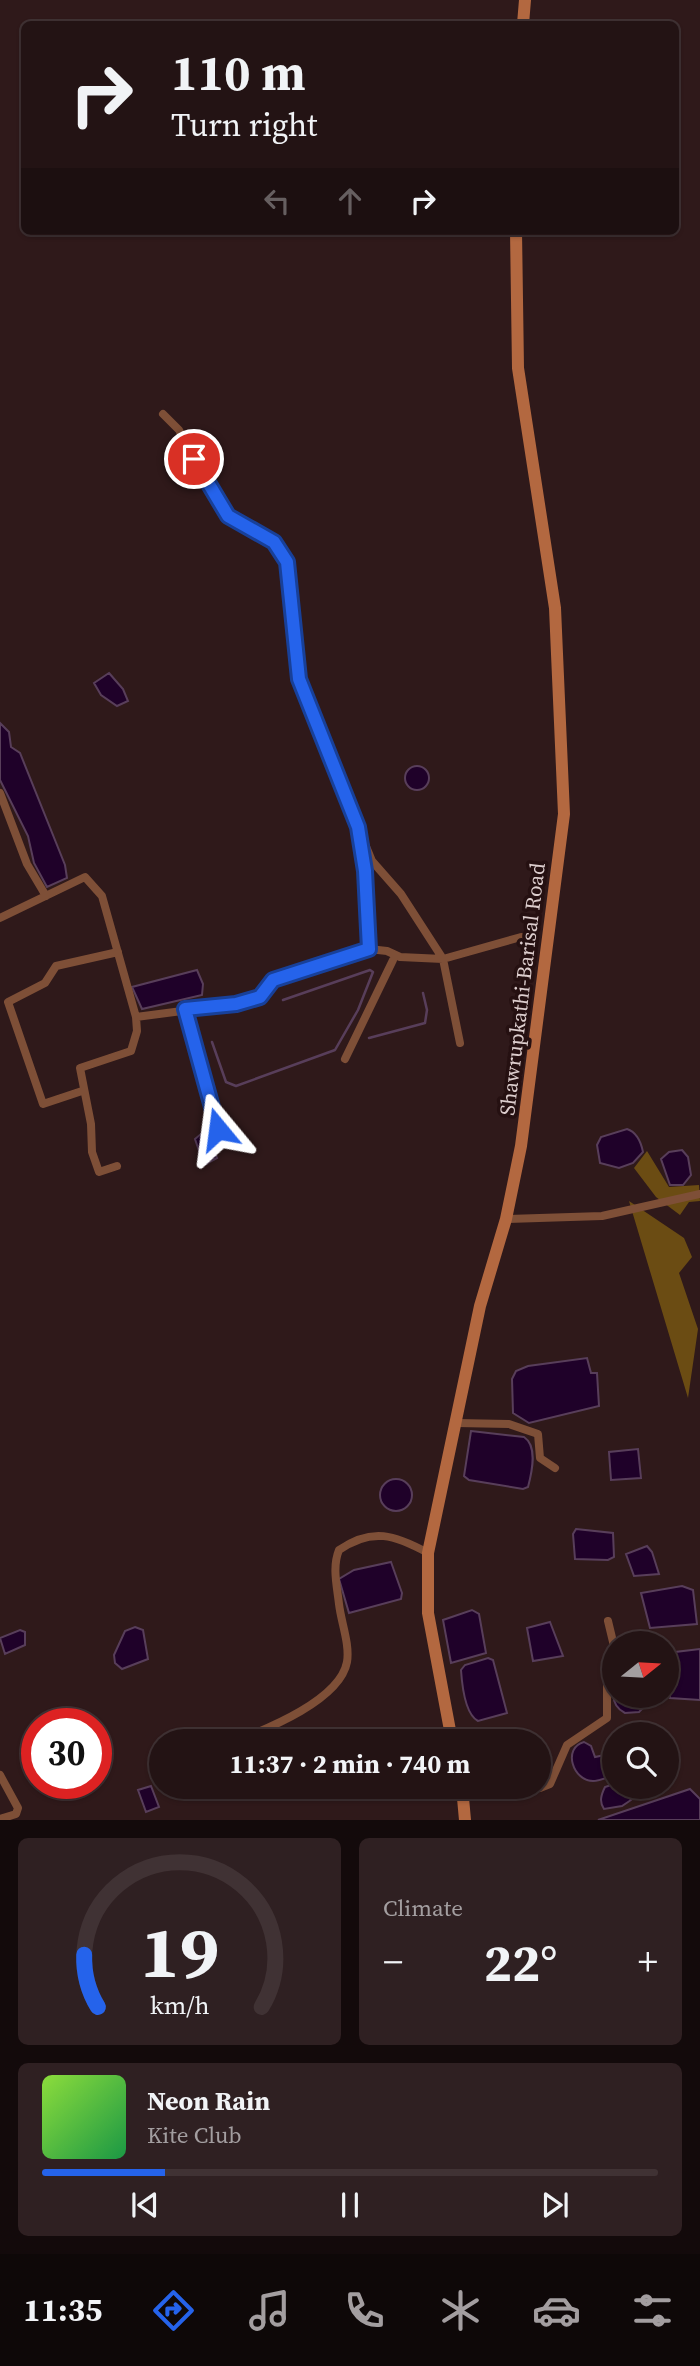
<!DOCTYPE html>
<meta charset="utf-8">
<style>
body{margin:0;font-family:"Source Serif 4",serif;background:#2f2022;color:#f1f3f6;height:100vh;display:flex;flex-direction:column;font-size:26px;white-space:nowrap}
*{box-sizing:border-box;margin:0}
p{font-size:23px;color:#a39ea0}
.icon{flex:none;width:38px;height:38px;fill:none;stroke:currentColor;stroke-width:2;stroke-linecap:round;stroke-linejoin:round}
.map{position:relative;height:1820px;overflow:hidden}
.panel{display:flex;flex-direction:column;gap:18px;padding:18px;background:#130a0b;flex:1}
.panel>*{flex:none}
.hud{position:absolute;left:21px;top:21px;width:658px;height:214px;border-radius:10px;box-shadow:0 2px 5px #0004,0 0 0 2px #403234;background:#231314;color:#f1f3f6;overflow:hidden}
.needle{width:46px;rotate:72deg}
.controls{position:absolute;left:602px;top:1631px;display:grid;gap:14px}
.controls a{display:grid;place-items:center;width:77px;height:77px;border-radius:50%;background:#231314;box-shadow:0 2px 5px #0004,0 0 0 2px #403234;font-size:35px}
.speed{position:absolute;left:21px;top:1708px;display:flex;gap:14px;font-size:35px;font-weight:700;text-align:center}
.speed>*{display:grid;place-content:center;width:91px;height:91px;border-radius:50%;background:#231314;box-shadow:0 2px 5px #0004,0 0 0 2px #403234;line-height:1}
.speed .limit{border:10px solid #d22;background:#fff;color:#111}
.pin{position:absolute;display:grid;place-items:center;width:60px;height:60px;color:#fff;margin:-30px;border:4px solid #fff;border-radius:50%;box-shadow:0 2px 7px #0007}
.me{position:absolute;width:77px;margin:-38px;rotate:344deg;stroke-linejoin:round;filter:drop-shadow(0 0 5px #0008)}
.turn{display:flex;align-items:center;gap:24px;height:147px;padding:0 35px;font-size:32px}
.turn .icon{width:91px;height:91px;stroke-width:2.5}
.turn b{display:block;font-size:49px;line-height:60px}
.lanes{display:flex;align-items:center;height:66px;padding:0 35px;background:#0003;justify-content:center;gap:35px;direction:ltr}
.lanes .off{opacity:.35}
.big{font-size:52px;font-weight:700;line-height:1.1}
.panel .widget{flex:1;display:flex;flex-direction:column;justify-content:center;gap:10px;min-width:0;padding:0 24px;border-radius:10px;background:#2f2022}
.panel .dial{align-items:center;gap:0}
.dial svg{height:182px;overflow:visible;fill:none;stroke:#403234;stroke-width:7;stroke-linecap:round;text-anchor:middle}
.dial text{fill:#f1f3f6;stroke:none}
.song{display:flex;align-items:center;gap:21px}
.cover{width:84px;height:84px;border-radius:10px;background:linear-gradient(135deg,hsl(90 70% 55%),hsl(140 70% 35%))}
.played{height:7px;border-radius:4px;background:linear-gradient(90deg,#2563eb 20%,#403234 20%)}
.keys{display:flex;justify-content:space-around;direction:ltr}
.heat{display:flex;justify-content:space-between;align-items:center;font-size:38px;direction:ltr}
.panel .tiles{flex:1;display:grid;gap:18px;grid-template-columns:1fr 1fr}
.widget:last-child{grid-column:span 2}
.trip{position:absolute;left:149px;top:1729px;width:402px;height:70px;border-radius:35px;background:#231314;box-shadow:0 2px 5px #0004,0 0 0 2px #403234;font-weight:700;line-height:70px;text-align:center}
.menu{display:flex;height:112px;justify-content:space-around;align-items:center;background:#0e0808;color:#a39ea0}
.menu .icon{width:49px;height:49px}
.menu .selected{color:#2563eb}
.menu b{font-size:32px;color:#f1f3f6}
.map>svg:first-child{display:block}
</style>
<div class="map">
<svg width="700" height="1820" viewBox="0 0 700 1820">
<rect width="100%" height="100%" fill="#2f191a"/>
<path fill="#6b4c13" d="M647 1151 669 1187 699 1185 700 1201 689 1202 680 1215 656 1197 634 1168Z
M629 1201 684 1238 692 1257 679 1273 698 1329 688 1398Z"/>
<path fill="#1f0129" stroke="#583e5a" stroke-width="2" d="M109 673 123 689 128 701 117 706 101 695 94 683Z
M0 723 9 732 11 747 20 753 65 865 67 878 47 887 34 863 28 836 0 780Z
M405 778a12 12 0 1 1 24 0a12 12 0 1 1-24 0Z
M197 970 203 984 202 995 142 1009 132 987Z
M627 1129C636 1132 641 1142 643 1152L633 1163 619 1168 600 1163 597 1145 601 1137Z
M201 1134H208L217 1158 204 1165 195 1139Z
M682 1150 688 1157 691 1175 683 1185H670L661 1159 669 1152Z
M587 1358 591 1373H597L599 1406 529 1423 513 1413 512 1379 516 1371 528 1366Z
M471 1431 524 1437C538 1446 532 1472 528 1487L523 1489 469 1480 464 1476Z
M638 1449 641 1478 611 1480 609 1452Z
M380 1495a16 16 0 1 1 32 0a16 16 0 1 1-32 0Z
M576 1529 613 1533 614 1557 608 1560 575 1559 573 1534Z
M647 1546 652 1552 659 1574 634 1576 626 1554Z
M391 1562 402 1593 401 1599 349 1613 339 1579 354 1570Z
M682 1586 693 1590 697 1624 650 1628 641 1593Z
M472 1610 479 1614 486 1653 451 1663 443 1620Z
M550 1622 563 1656 533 1661 527 1628Z
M135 1627 143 1630 148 1659 122 1669 115 1663 114 1655 125 1631Z
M20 1630 25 1632V1645L5 1654 0 1638Z
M700 1649V1700L670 1698 667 1653Z
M488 1658 493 1660 507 1713 478 1721C465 1714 462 1685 461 1670L465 1665Z
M614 1689V1696H648L646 1705 639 1712 625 1713C615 1708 612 1700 614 1689Z
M584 1742 591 1746 595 1757 614 1753V1775C608 1777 600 1781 593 1781 573 1781 562 1748 584 1742Z
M614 1784V1787H625L631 1800 622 1806 604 1809C599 1802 601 1795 605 1787Z
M151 1786 159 1807 146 1812 138 1790Z
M690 1789 700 1799V1820H598Z"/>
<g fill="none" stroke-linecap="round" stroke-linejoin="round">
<path stroke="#583e5a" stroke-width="2.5" d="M369 1038 425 1023 427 1010 423 993
M212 1042 226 1082 236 1086 335 1050 358 1010 373 972 370 970 283 1000"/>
<path stroke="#7e4f37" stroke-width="8" d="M163 414 179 430 201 474 228 516 274 542 287 562 299 679 316 724 372 861 401 894 443 959 521 937
M0 793 27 864 46 896
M361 844 365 871 369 949
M0 918 85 877 102 896 136 1017 236 1004 260 997 273 980 369 949 387 951 400 957 443 959 460 1043
M185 1009 218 1129
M345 1059 393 960
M82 1091 43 1104 8 1002 45 983 56 966 118 952
M117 1166 99 1172 92 1152 91 1124 80 1068 131 1051 137 1031 136 1017
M506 1219 602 1216 700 1194
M457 1423 509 1424 538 1434 540 1458 555 1468
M608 1621 614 1646
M236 1741C267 1729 340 1700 347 1662 350 1644 341 1622 339 1604 337 1586 332 1567 339 1550 372 1527 395 1535 428 1553
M0 1775 18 1808 16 1814 0 1819
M463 1794 540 1788 550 1784 567 1745 607 1718V1684L614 1666"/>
<path stroke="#b36840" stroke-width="12" d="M523 24 525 0
M452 1741 428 1613V1553L480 1306 506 1219 521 1146 564 814 555 608 518 368 516 231
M462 1787 465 1820"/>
</g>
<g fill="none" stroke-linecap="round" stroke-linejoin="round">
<g stroke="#184099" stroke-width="18">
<path id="route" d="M194 459 228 516 274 542 287 562 299 679 358 827 365 871 369 949 273 980 260 997 236 1004 185 1009 218 1129"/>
</g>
<use href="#route" stroke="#2563eb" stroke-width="12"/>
</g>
<g text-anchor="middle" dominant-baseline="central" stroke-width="7" stroke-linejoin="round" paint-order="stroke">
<g font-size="21" fill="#dccdcd" stroke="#251011">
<text transform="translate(522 989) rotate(-83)">Shawrupkathi-Barisal Road</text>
</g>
</g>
</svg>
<div class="controls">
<a><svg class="needle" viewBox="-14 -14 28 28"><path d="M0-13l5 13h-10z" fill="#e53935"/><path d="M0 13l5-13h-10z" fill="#a39ea0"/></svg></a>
<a><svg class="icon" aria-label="search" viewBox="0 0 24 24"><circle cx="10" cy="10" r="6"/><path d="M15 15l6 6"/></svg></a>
</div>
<div class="speed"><div class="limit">30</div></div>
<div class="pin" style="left:194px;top:459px;background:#d93025"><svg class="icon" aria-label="arrive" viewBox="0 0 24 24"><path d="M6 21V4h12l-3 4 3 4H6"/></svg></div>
<svg class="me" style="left:218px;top:1129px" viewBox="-20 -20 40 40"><path d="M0-17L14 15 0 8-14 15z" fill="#2563eb" stroke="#fff" stroke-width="4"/></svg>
<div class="trip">11:37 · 2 min · 740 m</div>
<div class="hud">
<div class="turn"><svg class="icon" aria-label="right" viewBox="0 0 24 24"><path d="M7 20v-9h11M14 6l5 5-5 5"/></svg><div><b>110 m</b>Turn right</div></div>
<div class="lanes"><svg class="icon off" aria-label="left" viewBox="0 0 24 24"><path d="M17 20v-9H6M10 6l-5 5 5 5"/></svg><svg class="icon off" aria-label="ahead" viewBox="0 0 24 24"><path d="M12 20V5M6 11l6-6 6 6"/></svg><svg class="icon" aria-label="right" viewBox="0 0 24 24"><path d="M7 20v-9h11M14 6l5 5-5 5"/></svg></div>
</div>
</div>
<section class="panel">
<div class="tiles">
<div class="widget dial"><svg viewBox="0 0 100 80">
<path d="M14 69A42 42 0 1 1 86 69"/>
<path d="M14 69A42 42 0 0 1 8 46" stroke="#2563eb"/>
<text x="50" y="56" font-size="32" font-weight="700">19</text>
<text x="50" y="72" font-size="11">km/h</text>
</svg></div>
<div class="widget"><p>Climate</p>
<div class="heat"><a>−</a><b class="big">22°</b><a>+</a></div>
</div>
<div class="widget">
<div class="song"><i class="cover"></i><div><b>Neon Rain</b><p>Kite Club</p></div></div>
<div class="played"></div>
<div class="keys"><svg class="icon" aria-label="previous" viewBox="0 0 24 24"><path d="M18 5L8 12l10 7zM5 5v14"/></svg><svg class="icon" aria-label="pause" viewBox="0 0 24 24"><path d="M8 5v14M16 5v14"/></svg><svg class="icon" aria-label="next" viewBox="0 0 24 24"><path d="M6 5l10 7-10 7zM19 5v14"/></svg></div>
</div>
</div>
</section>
<nav class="menu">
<b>11:35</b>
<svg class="icon selected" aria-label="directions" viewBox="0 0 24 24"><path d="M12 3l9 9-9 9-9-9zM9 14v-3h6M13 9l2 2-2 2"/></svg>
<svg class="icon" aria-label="music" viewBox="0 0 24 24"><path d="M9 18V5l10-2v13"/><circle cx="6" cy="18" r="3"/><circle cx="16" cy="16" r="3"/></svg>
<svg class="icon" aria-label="phone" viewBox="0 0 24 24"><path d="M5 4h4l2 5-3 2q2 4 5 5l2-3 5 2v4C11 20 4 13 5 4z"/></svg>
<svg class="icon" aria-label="climate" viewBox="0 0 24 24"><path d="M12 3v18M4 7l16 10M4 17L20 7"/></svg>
<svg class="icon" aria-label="car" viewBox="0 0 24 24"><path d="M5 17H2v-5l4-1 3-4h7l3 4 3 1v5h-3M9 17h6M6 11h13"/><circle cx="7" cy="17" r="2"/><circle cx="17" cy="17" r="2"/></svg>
<svg class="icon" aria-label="filters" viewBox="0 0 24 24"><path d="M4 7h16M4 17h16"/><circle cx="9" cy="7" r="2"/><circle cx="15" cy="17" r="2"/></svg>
</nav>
